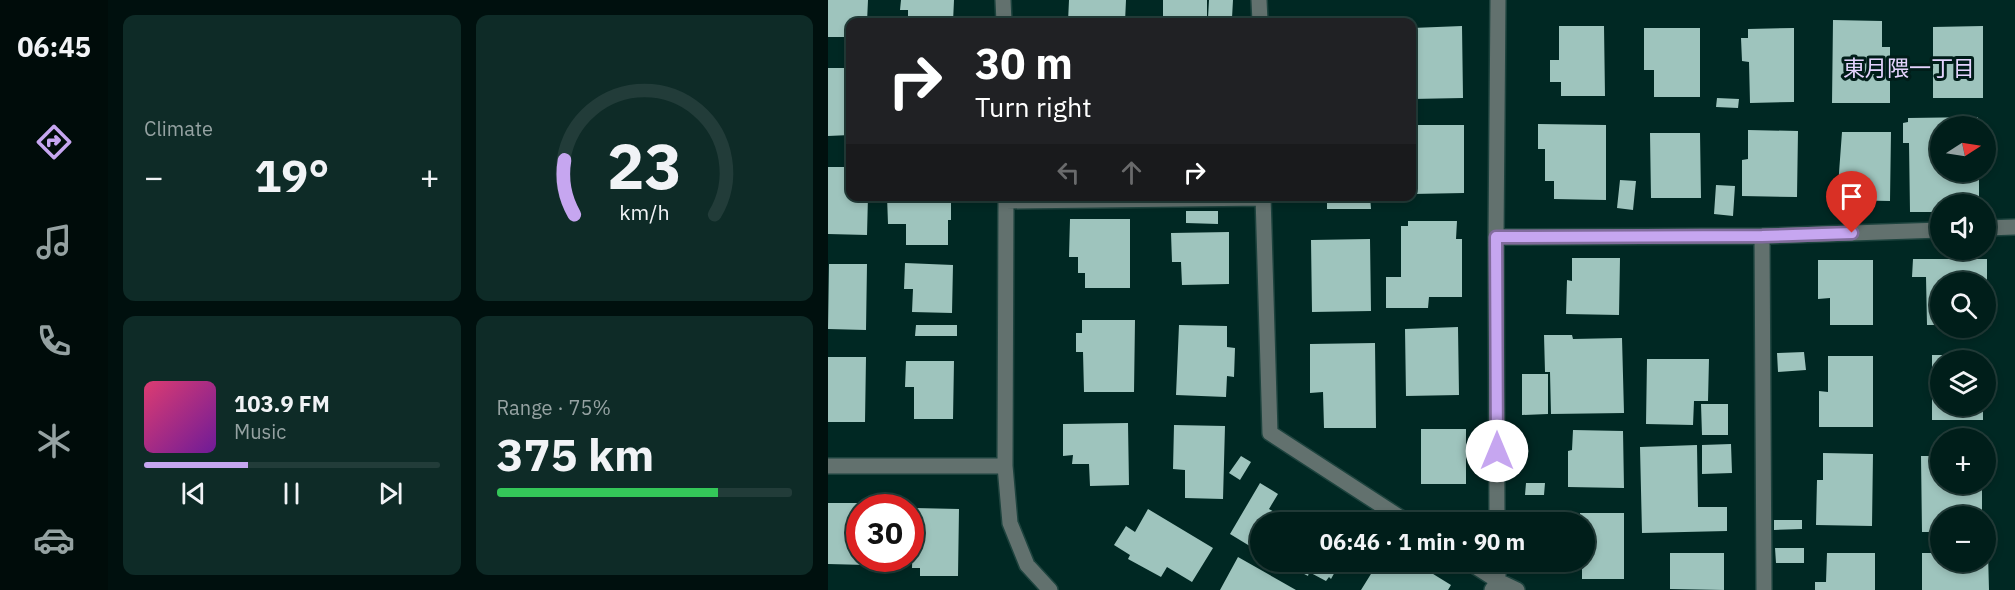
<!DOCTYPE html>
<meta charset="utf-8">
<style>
body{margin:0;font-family:"IBM Plex Sans","Noto Sans JP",sans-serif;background:#0e2b27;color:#f1f3f6;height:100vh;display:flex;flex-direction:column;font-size:22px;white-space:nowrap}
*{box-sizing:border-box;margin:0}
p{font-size:20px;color:#95a2a2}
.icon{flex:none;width:33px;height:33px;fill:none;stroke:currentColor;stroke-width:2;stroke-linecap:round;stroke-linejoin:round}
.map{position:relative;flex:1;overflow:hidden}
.panel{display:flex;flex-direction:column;gap:15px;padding:15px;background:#00100e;width:720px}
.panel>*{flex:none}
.top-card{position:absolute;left:18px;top:18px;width:570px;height:183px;border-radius:12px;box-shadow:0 3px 9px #0003,0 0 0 2px #223c39;background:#202124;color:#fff;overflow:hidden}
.needle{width:39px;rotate:78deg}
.tools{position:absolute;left:1102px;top:116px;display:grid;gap:12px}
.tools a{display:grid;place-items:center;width:66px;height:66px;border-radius:50%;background:#001e1a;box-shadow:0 3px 9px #0003,0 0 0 2px #223c39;font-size:30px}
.speed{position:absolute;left:18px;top:494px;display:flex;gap:12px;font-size:30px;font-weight:700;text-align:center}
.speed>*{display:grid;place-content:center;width:78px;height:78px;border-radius:50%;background:#001e1a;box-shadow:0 3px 9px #0003,0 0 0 2px #223c39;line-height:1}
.speed .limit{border:9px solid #d22;background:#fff;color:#111}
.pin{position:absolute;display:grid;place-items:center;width:51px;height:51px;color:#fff;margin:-62px -26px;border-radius:50% 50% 50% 0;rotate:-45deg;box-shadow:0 0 6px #0007}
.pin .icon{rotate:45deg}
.me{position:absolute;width:66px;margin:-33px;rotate:0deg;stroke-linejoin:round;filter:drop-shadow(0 0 4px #0008)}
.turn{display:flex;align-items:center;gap:21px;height:126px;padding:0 30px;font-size:27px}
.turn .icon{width:78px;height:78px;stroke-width:2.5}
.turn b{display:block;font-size:42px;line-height:51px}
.lanes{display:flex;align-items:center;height:57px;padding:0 30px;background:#0003;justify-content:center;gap:30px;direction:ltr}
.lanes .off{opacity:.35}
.big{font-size:45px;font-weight:700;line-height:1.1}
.panel .card{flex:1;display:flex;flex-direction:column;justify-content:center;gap:9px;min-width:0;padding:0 21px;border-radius:12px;background:#0e2b27}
.panel .dial{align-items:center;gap:0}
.dial svg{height:156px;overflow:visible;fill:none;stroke:#223c39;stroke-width:7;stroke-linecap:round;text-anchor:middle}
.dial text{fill:#f1f3f6;stroke:none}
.song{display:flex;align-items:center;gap:18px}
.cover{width:72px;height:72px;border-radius:9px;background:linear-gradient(135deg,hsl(340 70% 55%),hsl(280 70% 35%))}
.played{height:6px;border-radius:3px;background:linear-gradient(90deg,#c6a6f0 35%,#223c39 35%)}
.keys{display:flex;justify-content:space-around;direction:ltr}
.heat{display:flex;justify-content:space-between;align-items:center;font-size:33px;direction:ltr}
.charge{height:9px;border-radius:4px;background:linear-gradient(90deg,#34c759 75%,#223c39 0)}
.panel .tiles{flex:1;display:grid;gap:15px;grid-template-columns:repeat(2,1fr)}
.trip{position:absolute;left:422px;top:512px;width:345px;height:60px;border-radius:30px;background:#001e1a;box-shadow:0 3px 9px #0003,0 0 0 2px #223c39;font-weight:700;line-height:60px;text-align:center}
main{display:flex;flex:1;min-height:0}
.menu{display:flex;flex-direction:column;width:108px;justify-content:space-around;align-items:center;background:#000c0a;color:#95a2a2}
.menu .icon{width:42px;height:42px}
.menu .current{color:#c6a6f0}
.menu b{font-size:27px;color:#f1f3f6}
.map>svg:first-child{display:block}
</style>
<main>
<nav class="menu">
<b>06:45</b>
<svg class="icon current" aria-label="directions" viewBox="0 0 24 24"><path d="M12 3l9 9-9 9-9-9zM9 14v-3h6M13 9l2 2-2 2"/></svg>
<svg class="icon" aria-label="music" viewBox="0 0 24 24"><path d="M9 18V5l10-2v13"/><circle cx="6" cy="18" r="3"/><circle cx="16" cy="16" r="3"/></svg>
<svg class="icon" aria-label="phone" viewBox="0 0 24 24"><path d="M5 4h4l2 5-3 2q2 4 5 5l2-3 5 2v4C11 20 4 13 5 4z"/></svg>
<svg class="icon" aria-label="climate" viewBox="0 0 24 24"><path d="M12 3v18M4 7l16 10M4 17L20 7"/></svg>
<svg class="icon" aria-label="car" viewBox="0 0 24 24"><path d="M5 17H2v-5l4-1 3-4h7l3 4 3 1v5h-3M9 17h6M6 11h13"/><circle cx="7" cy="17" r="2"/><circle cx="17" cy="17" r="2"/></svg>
</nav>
<section class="panel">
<div class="tiles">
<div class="card"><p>Climate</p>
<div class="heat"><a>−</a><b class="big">19°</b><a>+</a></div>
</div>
<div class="card dial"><svg viewBox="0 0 100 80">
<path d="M14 69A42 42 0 1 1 86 69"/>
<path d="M14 69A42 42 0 0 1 9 41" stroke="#c6a6f0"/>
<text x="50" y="56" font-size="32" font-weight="700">23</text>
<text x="50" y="72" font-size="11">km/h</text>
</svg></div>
<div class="card">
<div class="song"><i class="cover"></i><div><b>103.9 FM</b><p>Music</p></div></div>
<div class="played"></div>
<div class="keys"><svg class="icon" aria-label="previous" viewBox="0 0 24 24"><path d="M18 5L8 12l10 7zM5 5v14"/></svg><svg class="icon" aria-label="pause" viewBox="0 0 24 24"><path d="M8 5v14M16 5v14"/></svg><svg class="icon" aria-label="next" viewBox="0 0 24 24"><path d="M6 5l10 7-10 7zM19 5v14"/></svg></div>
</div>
<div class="card"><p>Range · 75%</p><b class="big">375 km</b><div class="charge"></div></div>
</div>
</section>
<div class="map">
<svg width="1187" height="590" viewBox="0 0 1187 590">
<rect width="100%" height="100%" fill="#002823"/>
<path fill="#9ec4bd" d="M0 0H40L39 22H22V37H0Z
M73 0H126L125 22H80V10H72Z
M241 0H298L297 22H240Z
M335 0H379V22H335Z
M381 0H405L404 18H380Z
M1005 20 1054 21V47H1062V103H1004Z
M634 26 635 98 584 99V28Z
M731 26H776L777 96H733V82H722V60H731Z
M1155 26V98H1105V27Z
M816 28H872V97H826V70H816Z
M966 28V102L922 103 921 62 914 61 913 38H920V29Z
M0 68H22V135L0 136Z
M889 98 911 99 910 108 888 107Z
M1150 117V126H1113V171H1151V204H1113V212H1082L1081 143H1075V123L1080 122V118Z
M710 124 778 125V200L726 199V181H717V149H710Z
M584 125H636V193L584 194Z
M920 130 970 131 969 197 914 196V160L920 159Z
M1014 132H1063L1062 201 1009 200Z
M822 133H872L873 198H823Z
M0 167H22V196H40L39 235 0 234Z
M792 180 808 181 805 210 789 208Z
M888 185 907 186 905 216 886 214Z
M59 196H123V220H120V245H78V224H60Z
M499 196H542L543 209H499Z
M358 211H390V224L358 223Z
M242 219H302V288H257V273H250V257H241Z
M580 221H629L628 239H634V297H601L600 308H558V277H573V226H580Z
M401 232V284L354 285 353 262H344L343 233Z
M542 239 543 311 484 312 483 240Z
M744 258H792L791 315 738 314 739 280 744 281Z
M1085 259H1159V282H1113V325H1099L1098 277H1084Z
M990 260H1045V325H1002V298L990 299Z
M77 263 125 265 124 313 84 312 85 289H76Z
M1 264H39L38 330 0 329Z
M254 320H307L306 392H256L255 352H248V333H254Z
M88 325H129V336H87Z
M351 325 399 326V347L407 348 406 377 399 376 398 397 348 395Z
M630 327 631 395 578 396 577 329Z
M716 335H744L745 339 794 338 796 413 723 414 722 372H717Z
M547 343 548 428H496L495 392 482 393V344Z
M976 352 978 370 950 372 949 353Z
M1104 355H1155V360H1113V405H1155V420H1104Z
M1000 356H1045V427H991V391L1000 392Z
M0 357H38L37 422H0Z
M819 359H881L880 401H866L865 425 818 424Z
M78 361H126L125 419H86V387H77Z
M694 374H720V414L694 415Z
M873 404H900V435H874Z
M300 423 301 485 262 486 261 464H244L245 455 235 456V424Z
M346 425 397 426 395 499 357 498V470L345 469Z
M593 429H638V484H593Z
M745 430 795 431 796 488 740 487V451L744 450Z
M903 444 904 473 874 474V445Z
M869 445 870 507H899V531L814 533 812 447Z
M995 453 1045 454 1044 526 988 525 989 480H995Z
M413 456 423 462 412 480 401 473Z
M1093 456H1113V483H1154V516H1113V532H1094Z
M432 483 450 494 441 509 460 520 432 522V548H425L402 534Z
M698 483H717L716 495H697Z
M0 503H39V507H32V558H38V565L0 564Z
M86 508 131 509 130 576H92V568H84Z
M320 509 385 548 364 582 339 567 333 577 300 559 302 555 286 545 298 526 307 532Z
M752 513H796V579H754V568H741V561H756V522H752Z
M946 520H974V529L946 530Z
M947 548H976V563H948Z
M842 553H896V590L842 589Z
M999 553H1047V590H987V582H998Z
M1094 553H1113V561H1158V553H1160L1161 590H1094Z
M410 557 468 590H392Z
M458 561H513L503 579 501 577 498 581 481 572 480 576 457 564Z
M551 561H584L623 585 620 590H533Z"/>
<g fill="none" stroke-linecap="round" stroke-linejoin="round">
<g stroke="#1d433e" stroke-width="18">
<path id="minor" d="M175 0 176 22
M431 0 432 22
M178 196 177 466 182 523 199 565 222 590
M435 196 442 433 579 522
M178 201 435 198
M1158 228 1187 227
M934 236 936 590
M668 237 934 236 1113 230
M0 466H177
M669 522 668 237 670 0
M639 561 670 581 689 590
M664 590 670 581V561"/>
</g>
<use href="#minor" stroke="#62716e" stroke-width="15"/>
</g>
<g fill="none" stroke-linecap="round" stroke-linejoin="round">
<g stroke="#816c9c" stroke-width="15">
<path id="route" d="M669 451 668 237 934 236 1024 233"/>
</g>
<use href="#route" stroke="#c6a6f0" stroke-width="10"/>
</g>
<g text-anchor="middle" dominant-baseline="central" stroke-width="6" stroke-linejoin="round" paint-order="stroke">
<g font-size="22" fill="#e5d4fe" stroke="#001d19">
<text x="1081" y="67">東月隈一丁目</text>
</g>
</g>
</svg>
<div class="tools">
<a><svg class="needle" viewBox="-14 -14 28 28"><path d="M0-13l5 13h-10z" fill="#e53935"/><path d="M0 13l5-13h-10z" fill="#95a2a2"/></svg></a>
<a><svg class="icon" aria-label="sound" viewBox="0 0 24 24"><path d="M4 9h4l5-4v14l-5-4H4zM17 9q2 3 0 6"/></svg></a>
<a><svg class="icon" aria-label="search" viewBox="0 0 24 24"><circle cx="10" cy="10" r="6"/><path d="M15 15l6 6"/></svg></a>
<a><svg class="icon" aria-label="layers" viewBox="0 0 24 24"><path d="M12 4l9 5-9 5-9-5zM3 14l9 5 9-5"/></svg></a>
<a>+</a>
<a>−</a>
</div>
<div class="speed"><div class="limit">30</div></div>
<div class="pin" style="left:1024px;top:233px;background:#d93025"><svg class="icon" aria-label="arrive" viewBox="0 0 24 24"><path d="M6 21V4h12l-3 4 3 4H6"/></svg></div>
<svg class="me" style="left:669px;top:451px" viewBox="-20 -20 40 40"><circle r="19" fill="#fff"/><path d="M0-13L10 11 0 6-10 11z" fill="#c6a6f0"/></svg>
<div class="trip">06:46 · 1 min · 90 m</div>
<div class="top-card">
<div class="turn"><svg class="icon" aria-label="right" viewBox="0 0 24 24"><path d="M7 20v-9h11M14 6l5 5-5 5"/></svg><div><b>30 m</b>Turn right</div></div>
<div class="lanes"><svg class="icon off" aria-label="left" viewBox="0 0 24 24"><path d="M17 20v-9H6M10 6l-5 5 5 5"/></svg><svg class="icon off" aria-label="ahead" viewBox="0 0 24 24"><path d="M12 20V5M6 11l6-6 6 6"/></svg><svg class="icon" aria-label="right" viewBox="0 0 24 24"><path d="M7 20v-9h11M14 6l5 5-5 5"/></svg></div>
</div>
</div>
</main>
